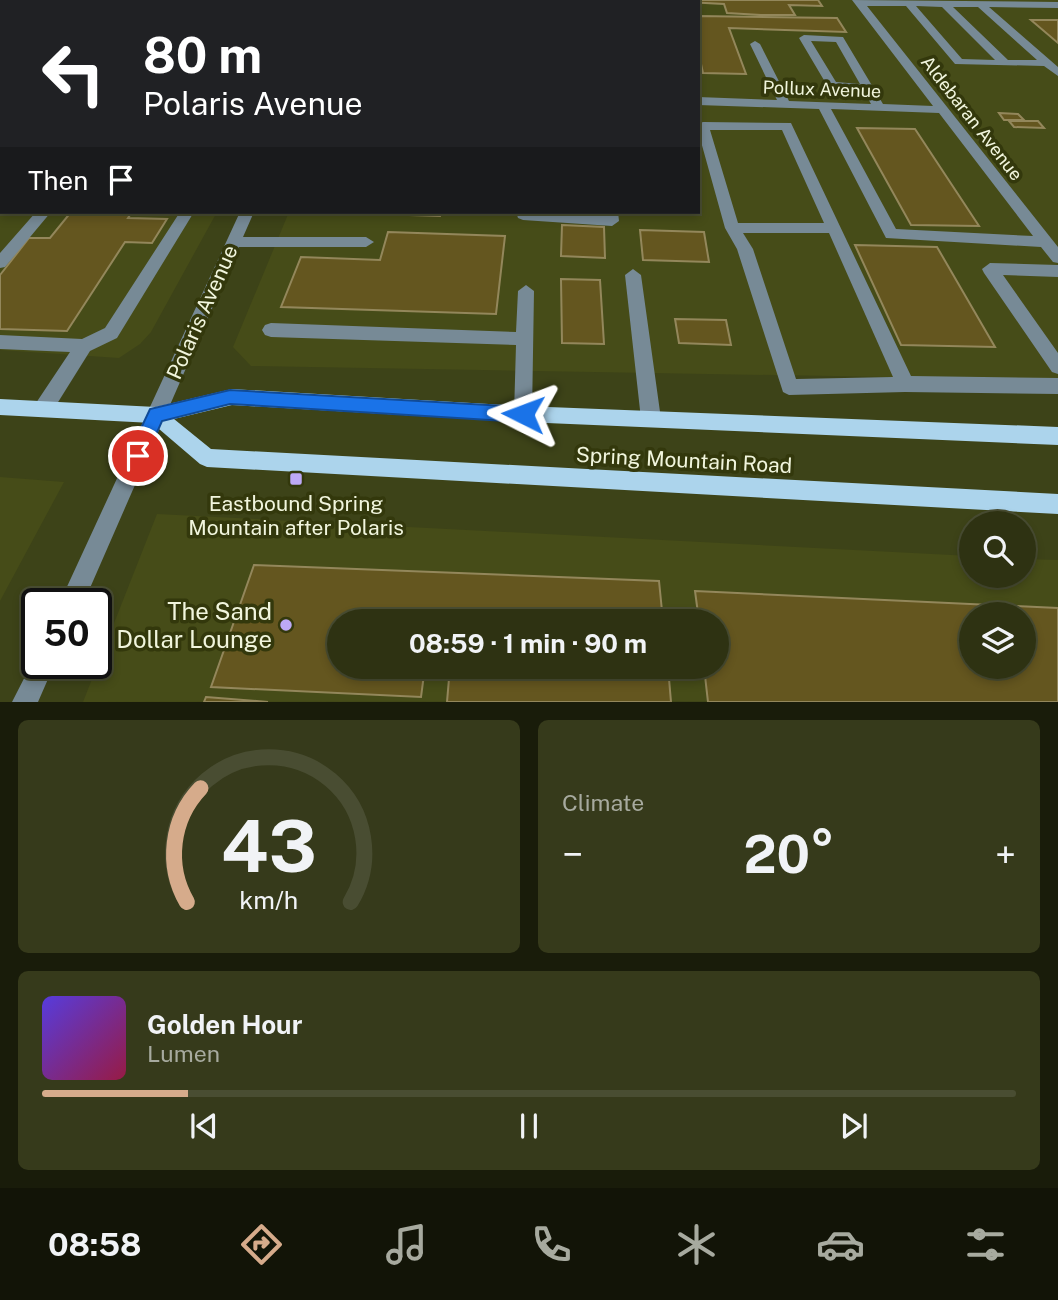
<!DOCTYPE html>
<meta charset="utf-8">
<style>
body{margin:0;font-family:"Public Sans",sans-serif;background:#363a1b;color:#f1f3f6;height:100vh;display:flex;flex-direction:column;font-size:26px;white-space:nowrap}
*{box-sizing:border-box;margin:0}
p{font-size:23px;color:#a7aa9f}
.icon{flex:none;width:38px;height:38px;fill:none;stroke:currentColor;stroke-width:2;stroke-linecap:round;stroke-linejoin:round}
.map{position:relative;height:702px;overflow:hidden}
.details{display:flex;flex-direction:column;gap:18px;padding:18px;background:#191c0a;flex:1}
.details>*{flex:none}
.top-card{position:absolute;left:0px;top:0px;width:700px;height:214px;box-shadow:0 4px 10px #0003,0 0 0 2px #494d32;background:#202124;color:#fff;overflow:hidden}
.fabs{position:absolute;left:959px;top:511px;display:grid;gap:14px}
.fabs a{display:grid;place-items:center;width:77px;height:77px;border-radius:50%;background:#2e3212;box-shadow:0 4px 10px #0003,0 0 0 2px #494d32;font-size:35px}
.speed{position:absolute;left:21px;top:588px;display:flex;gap:14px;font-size:35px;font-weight:700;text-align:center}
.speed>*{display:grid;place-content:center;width:91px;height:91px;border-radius:50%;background:#2e3212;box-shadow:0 4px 10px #0003,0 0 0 2px #494d32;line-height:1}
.speed .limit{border:4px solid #111;border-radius:10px;background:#fff;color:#111}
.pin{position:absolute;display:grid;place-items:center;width:60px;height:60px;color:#fff;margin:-30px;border:4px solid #fff;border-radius:50%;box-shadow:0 2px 7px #0007}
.me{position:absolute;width:77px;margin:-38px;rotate:273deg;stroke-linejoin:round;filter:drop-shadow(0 0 5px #0008)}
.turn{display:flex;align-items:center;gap:24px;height:147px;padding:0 28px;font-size:32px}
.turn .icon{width:91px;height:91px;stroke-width:2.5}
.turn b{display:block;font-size:49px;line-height:60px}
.then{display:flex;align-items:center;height:66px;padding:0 28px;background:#0003;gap:14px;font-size:26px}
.big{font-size:52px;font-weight:700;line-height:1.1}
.details .widget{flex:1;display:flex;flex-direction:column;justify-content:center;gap:10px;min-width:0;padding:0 24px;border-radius:10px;background:#363a1b}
.details .dial{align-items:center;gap:0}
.dial svg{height:182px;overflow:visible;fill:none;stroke:#494d32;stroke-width:7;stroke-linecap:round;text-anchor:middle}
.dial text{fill:#f1f3f6;stroke:none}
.song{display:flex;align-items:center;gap:21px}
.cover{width:84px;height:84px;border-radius:10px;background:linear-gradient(135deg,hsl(250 70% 55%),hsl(340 70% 35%))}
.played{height:7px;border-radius:4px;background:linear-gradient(90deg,#d6ab8b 15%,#494d32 15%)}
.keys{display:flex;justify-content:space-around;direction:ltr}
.heat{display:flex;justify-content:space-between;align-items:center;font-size:38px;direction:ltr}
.details .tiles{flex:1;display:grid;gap:18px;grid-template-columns:1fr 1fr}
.widget:last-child{grid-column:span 2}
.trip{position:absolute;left:327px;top:609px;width:402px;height:70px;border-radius:35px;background:#2e3212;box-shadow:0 4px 10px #0003,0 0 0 2px #494d32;font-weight:700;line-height:70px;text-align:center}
.tabs{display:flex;height:112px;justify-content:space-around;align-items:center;background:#121407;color:#a7aa9f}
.tabs .icon{width:49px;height:49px}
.tabs .selected{color:#d6ab8b}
.tabs b{font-size:32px;color:#f1f3f6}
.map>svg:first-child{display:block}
</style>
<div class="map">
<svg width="1058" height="702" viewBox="0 0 1058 702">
<rect width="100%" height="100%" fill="#3d4318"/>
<path fill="#464c18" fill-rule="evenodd" d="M0 0H329L2 2V212H217L151 332 140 344 119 358 0 350Z
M375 0H1058V380L251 366 233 347 289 212H698V2Z
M0 477 64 482 0 601Z
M157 514 971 556V576H1024V559L1058 560V701L83 702ZM971 614H1024V667H971ZM340 621H718V667H340Z"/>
<path fill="#64561f" stroke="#93875b" stroke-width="2" fill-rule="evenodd" d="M156 0H270L154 2Z
M648 0H818L822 6 789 5 795 15H761L727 13 724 4Z
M698 16 837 18 846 32 729 28 746 74 703 73 701 64H698Z
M1031 20H1058V43Z
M999 113 1018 114 1024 120H1004Z
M1009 121H1038L1044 128 1014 127Z
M857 128 915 129 979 226 911 225Z
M71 212H132L128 218 167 219 152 243 125 242 67 331 0 329V275L29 238H50Z
M314 212H441L440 216Z
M562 225 604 227 605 258 561 256Z
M640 230 704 232 709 262 643 260Z
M388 232 505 236 496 314 281 307 301 257 380 260Z
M855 245 937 247 995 347 901 345Z
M561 279 600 280 604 344 562 343Z
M675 319 726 320 731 345 679 343Z
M254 565 659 581 663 621H340V667H425L421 697 211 687Z
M695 591 1058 608V702H708L704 667H718V621H699ZM971 614H1024V667H971Z
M450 667H668L671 702H447Z
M206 697 268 702H204Z"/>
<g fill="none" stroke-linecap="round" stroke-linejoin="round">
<path fill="#778a96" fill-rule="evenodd" d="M15 0H25L13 2Z
M118 0H128L116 2Z
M297 0H307L296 2Z
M344 0H354L343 2Z
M852 0 1058 2V8L989 7 1058 67V76L1044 66 955 64 906 6H867L1058 247V263L1053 262 1041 247 886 238 819 109 698 105V97L777 100 750 44 755 41 760 44 789 101 871 104 864 91 828 87 799 38 804 35 843 37 883 104 933 106ZM916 6 942 7 995 60 962 59ZM953 7H978L1037 60H1008ZM811 41 836 42 860 84 836 82ZM831 109 939 113 1033 236 896 229Z
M2 12V19H0V13Z
M703 122 791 123 911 376 1058 378V394L905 392 789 395 783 392 737 249 725 228 698 131V124ZM710 130H782L824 223H738ZM743 233H829L893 377 796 379 753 249Z
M0 181H2L0 191Z
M36 212H51L5 267 0 268V253Z
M180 212H194L117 338 90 351 50 415 43 417 36 415 34 409 36 403 70 352 0 349V335L82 339 105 328Z
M240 212H254L243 237H366L374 242 366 247H239L83 604H59Z
M516 212 604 216V212H618L619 221 612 226 523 220 518 218Z
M990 263 1058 265V277L1003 275 1058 353V374L1052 372 984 273 982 269Z
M633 269 641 275 661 419 658 425 651 427 644 425 641 419 625 275Z
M526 285 534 291 532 414 530 420 523 422 516 420 514 414 516 345 271 337 265 335 262 330 265 325 271 323 516 332 518 291Z
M37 653V663H55L38 702H12Z"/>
<path fill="#acd4ec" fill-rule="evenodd" d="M232 389 523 406 1058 427V445L523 422 232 405 174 419 211 449 1058 494V514L207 467 200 464 152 423 0 415V399L156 407Z"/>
</g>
<path fill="#1a73e8" stroke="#114b97" stroke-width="2" d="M230 390 523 407 529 409 532 414 529 419 523 422 230 404 162 421 144 462 138 464 131 462 128 456 150 409Z"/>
<g fill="#bda9f5" stroke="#33380c" stroke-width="2.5">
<rect x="289" y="472" width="14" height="14" rx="3.5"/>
<circle cx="286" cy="625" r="7"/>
</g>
<g text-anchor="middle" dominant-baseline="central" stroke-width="7" stroke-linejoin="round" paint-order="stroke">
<g font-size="18" fill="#f1f5dd" stroke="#33380c">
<text transform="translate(822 89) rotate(2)">Pollux Avenue</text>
<text transform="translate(972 118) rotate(52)">Aldebaran Avenue</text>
</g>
<g font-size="21" fill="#f1f5dd" stroke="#33380c">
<text transform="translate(202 312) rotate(-66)">Polaris Avenue</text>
<text transform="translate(684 460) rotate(3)">Spring Mountain Road</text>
</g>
<g font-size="21" fill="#f1f5dd" stroke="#33380c">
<text x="296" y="503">Eastbound Spring<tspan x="296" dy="24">Mountain after Polaris</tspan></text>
</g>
<g font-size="24" fill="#f1f5dd" stroke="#33380c" text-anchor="end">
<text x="272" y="611">The Sand<tspan x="272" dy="28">Dollar Lounge</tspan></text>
</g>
</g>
</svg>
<div class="fabs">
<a><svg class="icon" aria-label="search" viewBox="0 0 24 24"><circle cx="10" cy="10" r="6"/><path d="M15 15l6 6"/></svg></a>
<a><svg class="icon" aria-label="layers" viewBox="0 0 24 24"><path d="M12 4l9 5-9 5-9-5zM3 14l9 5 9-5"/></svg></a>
</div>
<div class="speed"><div class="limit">50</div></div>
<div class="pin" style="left:138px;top:456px;background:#d93025"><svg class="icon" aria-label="arrive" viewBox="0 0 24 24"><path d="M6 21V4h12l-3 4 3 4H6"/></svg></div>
<svg class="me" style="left:523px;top:414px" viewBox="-20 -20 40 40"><path d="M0-17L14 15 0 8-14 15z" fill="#1a73e8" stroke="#fff" stroke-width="4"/></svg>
<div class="trip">08:59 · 1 min · 90 m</div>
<div class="top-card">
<div class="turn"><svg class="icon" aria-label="left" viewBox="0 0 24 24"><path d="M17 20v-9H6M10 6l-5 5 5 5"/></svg><div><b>80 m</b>Polaris Avenue</div></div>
<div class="then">Then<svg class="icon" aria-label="arrive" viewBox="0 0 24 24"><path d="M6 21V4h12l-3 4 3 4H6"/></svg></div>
</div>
</div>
<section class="details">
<div class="tiles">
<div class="widget dial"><svg viewBox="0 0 100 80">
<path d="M14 69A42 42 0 1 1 86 69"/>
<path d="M14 69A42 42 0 0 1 20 19" stroke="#d6ab8b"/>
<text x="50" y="56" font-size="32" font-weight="700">43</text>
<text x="50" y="72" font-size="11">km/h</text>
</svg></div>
<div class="widget"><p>Climate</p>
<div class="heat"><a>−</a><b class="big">20°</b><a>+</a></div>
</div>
<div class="widget">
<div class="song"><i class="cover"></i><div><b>Golden Hour</b><p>Lumen</p></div></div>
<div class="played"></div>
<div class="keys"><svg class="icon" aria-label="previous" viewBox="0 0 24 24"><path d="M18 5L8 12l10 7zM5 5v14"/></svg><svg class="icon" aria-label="pause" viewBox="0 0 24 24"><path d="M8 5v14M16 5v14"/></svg><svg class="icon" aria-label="next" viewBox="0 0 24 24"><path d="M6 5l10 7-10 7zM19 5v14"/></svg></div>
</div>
</div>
</section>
<nav class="tabs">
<b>08:58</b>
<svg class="icon selected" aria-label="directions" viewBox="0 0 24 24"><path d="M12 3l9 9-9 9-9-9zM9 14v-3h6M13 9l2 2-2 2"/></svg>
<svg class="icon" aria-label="music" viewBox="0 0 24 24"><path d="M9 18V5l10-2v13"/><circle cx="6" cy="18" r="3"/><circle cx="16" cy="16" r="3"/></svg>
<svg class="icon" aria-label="phone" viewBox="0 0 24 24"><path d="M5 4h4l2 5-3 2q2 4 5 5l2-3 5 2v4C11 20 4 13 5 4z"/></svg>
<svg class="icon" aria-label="climate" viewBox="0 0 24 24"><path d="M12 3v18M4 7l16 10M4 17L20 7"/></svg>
<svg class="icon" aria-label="car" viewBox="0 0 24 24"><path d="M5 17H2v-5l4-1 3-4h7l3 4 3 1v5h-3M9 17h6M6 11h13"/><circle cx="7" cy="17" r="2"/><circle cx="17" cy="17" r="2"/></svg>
<svg class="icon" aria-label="filters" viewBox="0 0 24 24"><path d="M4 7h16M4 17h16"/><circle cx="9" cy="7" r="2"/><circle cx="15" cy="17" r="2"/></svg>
</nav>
